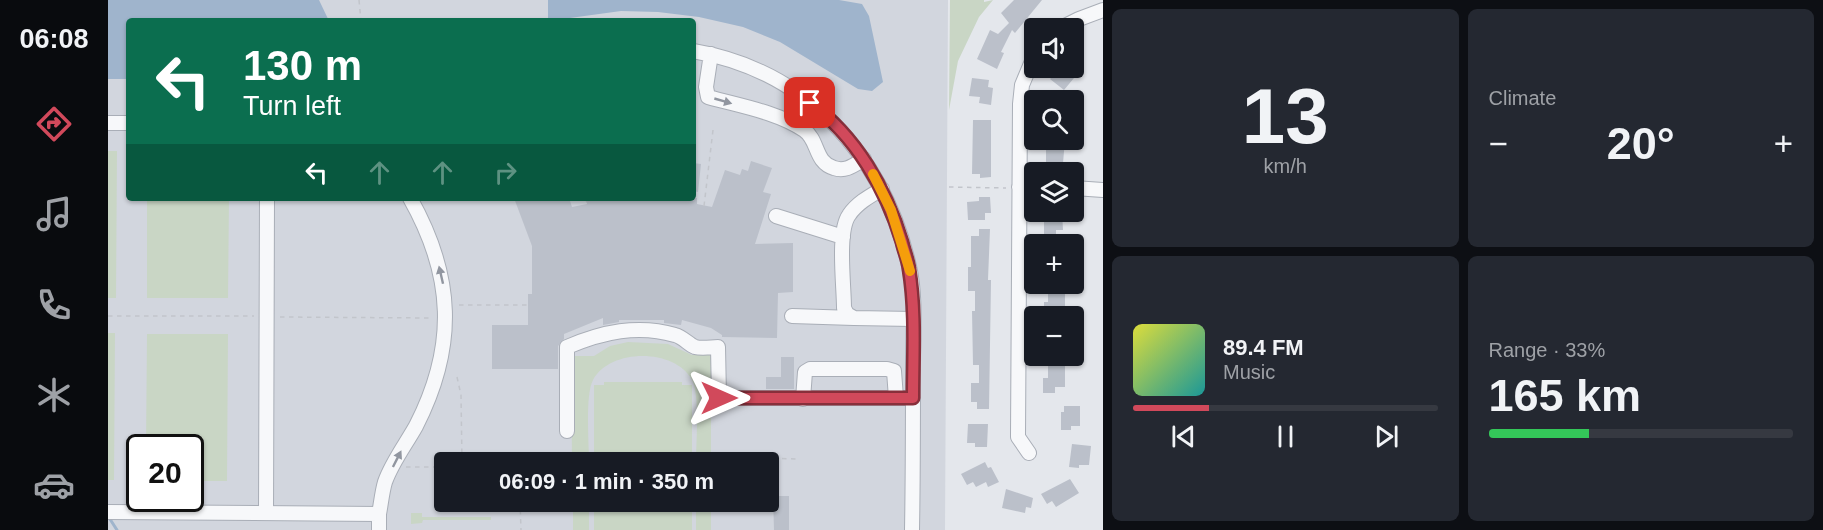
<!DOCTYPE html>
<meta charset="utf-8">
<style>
body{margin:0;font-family:Arial,sans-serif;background:#242831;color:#f1f3f6;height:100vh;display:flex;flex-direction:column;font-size:22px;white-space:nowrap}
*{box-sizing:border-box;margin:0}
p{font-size:20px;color:#9ea1a6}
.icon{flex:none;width:33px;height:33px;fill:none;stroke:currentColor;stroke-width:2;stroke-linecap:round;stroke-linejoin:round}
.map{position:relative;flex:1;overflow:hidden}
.drawer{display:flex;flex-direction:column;gap:9px;padding:9px;background:#0d0f14;width:720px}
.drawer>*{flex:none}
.banner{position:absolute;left:18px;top:18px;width:570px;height:183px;border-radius:6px;box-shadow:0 2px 4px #0004;background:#0b6e4f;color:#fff;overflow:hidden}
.buttons{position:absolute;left:916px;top:18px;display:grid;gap:12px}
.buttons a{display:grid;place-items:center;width:60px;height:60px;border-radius:6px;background:#171b24;box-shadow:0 2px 4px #0004;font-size:30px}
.speed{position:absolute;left:18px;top:434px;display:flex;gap:12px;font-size:30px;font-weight:700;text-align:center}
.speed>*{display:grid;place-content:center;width:78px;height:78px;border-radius:50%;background:#171b24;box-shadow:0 2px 4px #0004;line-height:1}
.speed .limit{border:3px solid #111;border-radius:9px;background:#fff;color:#111}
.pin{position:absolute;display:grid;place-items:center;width:51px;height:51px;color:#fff;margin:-26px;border-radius:12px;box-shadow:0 3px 9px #0006}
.me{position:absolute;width:66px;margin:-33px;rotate:90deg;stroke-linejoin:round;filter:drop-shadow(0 0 4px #0008)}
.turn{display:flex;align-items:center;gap:21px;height:126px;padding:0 18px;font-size:27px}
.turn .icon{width:78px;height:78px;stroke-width:2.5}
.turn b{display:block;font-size:42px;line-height:51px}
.lanes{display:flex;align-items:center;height:57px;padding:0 18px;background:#0003;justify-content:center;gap:30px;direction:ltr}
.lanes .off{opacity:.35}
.big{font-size:45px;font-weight:600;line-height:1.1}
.drawer .widget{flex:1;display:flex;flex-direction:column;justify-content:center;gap:9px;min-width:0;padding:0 21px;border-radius:9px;background:#242831}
.drawer .dial{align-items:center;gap:0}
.dial b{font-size:78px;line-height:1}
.song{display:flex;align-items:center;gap:18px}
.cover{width:72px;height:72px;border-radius:9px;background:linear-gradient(135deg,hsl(60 70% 55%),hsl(180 70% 35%))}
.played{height:6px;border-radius:3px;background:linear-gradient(90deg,#d1495b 25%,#363941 25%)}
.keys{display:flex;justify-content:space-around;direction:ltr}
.heat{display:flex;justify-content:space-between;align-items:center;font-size:33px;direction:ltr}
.charge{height:9px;border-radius:4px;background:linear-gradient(90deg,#34c759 33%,#363941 0)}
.drawer .tiles{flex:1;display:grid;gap:9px;grid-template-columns:repeat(2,1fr)}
.trip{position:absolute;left:326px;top:452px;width:345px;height:60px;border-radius:6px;background:#171b24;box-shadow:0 2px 4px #0004;font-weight:600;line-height:60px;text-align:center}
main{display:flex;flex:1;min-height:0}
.menu{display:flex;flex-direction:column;width:108px;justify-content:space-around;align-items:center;background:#090b0e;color:#9ea1a6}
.menu .icon{width:42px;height:42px}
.menu .active{color:#d1495b}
.menu b{font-size:27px;color:#f1f3f6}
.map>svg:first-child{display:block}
</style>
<main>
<nav class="menu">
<b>06:08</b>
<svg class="icon active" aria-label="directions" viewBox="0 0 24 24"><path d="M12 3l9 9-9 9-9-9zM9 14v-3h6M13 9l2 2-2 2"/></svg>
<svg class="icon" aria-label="music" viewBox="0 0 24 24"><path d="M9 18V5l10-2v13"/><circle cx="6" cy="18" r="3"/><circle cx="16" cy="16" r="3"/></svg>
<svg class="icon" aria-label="phone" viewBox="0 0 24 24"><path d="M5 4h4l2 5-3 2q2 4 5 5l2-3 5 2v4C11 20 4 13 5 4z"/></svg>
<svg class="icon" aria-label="climate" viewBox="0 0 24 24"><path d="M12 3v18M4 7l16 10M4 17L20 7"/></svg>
<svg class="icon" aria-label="car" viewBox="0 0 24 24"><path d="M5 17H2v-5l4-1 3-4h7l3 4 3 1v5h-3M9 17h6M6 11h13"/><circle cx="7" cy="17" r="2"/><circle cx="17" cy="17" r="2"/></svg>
</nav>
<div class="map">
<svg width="995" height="530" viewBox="0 0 995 530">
<rect width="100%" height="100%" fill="#e4e7ec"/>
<path fill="#d2d6de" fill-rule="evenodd" d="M0 0H840L837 530H0ZM21 21H585V198H21ZM32 447H82V498H32ZM336 462H660V501H336Z"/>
<path fill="#c9d6c5" d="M842 0H876V2L885 0 871 17 850 61 841 110Z
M0 151H9L8 298H0Z
M39 198H121L120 298H39Z
M0 333H7L6 480H0Z
M39 334H120L119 481H83L82 447H38Z
M520 342 560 344 584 355H603V462H588C588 444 592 394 584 380 567 348 502 348 485 380 477 395 481 443 481 462H464L463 356H486L502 346Z
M496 382H574V385H584V462H486V385H496Z
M465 501H481V530H465Z
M486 501H584V530H486Z
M588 501H603V530H588Z
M303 513H314V517H383V520H315L314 523 303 524Z"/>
<path fill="#9fb4cc" d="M0 0H211L221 21H21V79H0Z
M440 0H731L754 4 761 16 775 82 764 91 750 89 672 42 635 27 591 17 550 12 513 11 440 21Z"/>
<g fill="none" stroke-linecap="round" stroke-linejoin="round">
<path stroke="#9fb4cc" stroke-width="3" d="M0 516 9 530"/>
</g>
<path fill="#bbc0ca" d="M906 0H934L907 33 904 30 893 52 896 53 889 69 869 59 882 30 890 34 901 23 893 13Z
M952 68H965L971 72 956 90 942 79Z
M864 78 881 80 880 87 885 88 883 105 871 103 872 97 861 96Z
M865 120H883V177L872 178V174H864Z
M938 140H957L955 163H938Z
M643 161 664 168 655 192 663 194 647 244 685 243V292L670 293 669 338 614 337V335L603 328 574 320 573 325 556 323V320H511V322L495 325V318L456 334V339L450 346V369H384V325H420V294H424V246L406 198H461L464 207 479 204 478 198H519V201H549L550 198H589V204L604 207 617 170 632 175 634 169 640 171Z
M585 163 593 164 590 192 585 191Z
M871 197H882L883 213H877V220H860L859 202 871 201Z
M936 212H954L955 230H948V237L936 238Z
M871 229H882L880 280H883L881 409H869V402H863V383H871V365H865L864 311H867V291H860V267H863V236H871Z
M940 290H957V311H948V316H936V302H940Z
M673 357H686V389H658V377H673Z
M940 366H957V387H947V393H935V378H940Z
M956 406H972V426H963V430H953V412H956Z
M860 424H880L879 447H867V443H859Z
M964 444 983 446 981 465H971V468L961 467Z
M877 462 880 468 883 467 891 482 880 487 878 482 868 487 865 482 859 485 853 474Z
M962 479 971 493 948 507 944 501 939 504 933 494Z
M898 489 925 498 923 508 918 507 917 513 894 508Z
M665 496H681V530H666Z"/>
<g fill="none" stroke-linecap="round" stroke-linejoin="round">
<g stroke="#a9aeb7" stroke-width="16">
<path id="minor" d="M953 28 971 19 995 10
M585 51C699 70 776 156 801 266 808 296 805 334 805 366 805 421 805 475 804 530
M603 54 598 87 600 97C632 106 669 112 696 130 711 140 706 162 726 168 738 172 746 165 756 159
M0 123H21
M911 187H927
M966 188 995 190
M774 189C762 196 749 203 741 215 729 232 736 285 736 308L739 314 746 318 805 319
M668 216 735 237
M684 316 746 318
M695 399 697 372 702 369H779L786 371 788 398
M459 431V347C494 332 530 324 567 335 575 337 580 344 587 347 594 349 604 347 610 347L611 398H805
M921 453 910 437 912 104 914 85 927 54
M0 512 271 514V530
M158 513 159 198
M271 514C273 504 274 492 277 482 284 462 298 444 308 426 349 346 346 276 302 198"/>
</g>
<path stroke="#c2c5cb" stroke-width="1.5" stroke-dasharray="4.5 4.5" stroke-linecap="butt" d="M251 0 253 21
M841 187 898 188
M478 198 479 204
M536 201V198
M596 206 605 130
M351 305H420
M0 316H146
M172 317 323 318
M349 377 353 395 354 462
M656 458 691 459
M298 467H336
M412 501 413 530"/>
<use href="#minor" stroke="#f7f8fa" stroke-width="14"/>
</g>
<defs><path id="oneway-solid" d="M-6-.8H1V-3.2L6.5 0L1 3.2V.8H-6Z" transform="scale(1.5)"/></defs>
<g fill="#9196a0">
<use href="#oneway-solid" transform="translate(615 101) rotate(16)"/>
<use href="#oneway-solid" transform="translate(333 275) rotate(-103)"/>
<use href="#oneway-solid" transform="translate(289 459) rotate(-63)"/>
</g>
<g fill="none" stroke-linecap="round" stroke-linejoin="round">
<g stroke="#882f3b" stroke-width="15">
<path id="route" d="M611 398H805C805 356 808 312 801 269 800 260 796 251 794 242 778 189 748 136 702 103"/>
</g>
<use href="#route" stroke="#d1495b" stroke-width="10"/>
<path stroke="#f59e0b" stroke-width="10" d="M765 174 783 210 802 271"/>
</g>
</svg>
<div class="buttons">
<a><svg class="icon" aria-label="sound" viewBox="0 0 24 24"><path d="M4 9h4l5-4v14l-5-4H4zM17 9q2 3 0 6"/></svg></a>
<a><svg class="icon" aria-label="search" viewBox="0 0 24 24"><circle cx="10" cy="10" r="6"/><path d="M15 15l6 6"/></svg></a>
<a><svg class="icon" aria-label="layers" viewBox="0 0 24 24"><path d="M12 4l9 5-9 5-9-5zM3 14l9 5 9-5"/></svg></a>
<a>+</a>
<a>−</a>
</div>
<div class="speed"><div class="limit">20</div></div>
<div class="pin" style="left:702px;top:103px;background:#d93025"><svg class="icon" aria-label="arrive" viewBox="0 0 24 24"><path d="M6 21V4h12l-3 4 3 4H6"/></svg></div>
<svg class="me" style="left:611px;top:398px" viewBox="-20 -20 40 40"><path d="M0-17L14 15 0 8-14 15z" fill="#d1495b" stroke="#fff" stroke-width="4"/></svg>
<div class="trip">06:09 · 1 min · 350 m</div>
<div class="banner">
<div class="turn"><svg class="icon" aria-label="left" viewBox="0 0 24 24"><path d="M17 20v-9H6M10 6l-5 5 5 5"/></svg><div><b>130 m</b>Turn left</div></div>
<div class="lanes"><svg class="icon" aria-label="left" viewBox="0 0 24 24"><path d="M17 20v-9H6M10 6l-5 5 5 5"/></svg><svg class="icon off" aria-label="ahead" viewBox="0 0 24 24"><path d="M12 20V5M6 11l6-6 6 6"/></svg><svg class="icon off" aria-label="ahead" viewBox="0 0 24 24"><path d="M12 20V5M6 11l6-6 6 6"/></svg><svg class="icon off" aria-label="right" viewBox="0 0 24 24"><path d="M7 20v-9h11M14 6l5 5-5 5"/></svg></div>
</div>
</div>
<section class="drawer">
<div class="tiles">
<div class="widget dial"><b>13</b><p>km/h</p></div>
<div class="widget"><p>Climate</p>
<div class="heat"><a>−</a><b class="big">20°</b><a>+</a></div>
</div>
<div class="widget">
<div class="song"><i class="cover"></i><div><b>89.4 FM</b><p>Music</p></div></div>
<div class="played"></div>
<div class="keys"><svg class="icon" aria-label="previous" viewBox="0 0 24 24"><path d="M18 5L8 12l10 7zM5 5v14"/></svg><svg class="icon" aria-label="pause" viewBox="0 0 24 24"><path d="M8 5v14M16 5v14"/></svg><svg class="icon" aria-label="next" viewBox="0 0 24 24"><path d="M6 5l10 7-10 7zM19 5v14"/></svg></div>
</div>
<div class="widget"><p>Range · 33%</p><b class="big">165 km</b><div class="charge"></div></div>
</div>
</section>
</main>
